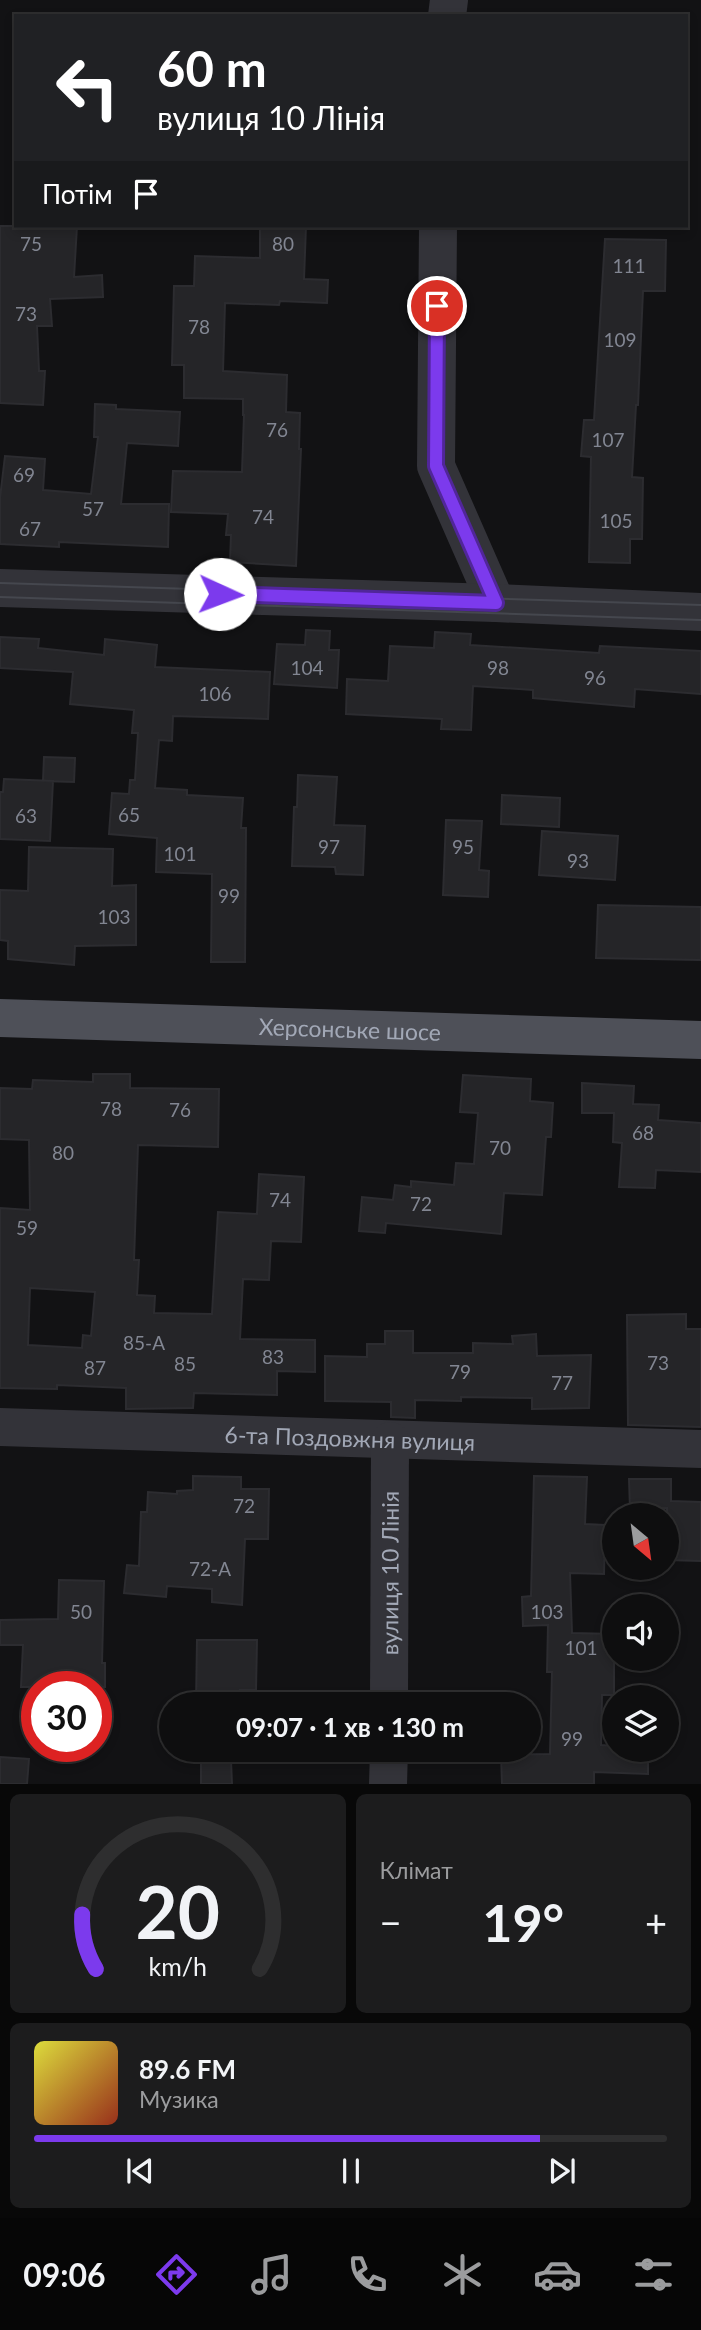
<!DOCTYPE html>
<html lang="uk">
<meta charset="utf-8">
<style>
body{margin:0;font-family:Lato,sans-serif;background:#1c1c1d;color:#f1f3f6;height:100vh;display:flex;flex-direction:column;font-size:26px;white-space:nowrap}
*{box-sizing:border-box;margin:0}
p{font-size:23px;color:#9b9c9e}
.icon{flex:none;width:38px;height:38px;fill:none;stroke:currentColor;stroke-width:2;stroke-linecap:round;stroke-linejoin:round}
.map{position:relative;height:1784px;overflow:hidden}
.details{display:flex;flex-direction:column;gap:10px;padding:10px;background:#080808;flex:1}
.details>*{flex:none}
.banner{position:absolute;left:14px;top:14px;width:674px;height:214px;border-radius:0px;box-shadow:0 4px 10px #0003,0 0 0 2px #2e2e2f;background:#202124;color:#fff;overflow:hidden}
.needle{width:46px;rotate:151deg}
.buttons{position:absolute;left:602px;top:1503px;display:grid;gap:14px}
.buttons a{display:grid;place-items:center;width:77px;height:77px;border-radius:50%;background:#0e0e0f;box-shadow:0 4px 10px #0003,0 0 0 2px #2e2e2f;font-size:35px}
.speed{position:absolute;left:21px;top:1671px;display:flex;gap:14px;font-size:35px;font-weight:700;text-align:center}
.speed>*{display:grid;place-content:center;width:91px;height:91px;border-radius:50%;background:#0e0e0f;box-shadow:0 4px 10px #0003,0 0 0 2px #2e2e2f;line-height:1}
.speed .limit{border:10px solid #d22;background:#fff;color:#111}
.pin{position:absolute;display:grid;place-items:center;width:60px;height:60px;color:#fff;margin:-30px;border:4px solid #fff;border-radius:50%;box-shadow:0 2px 7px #0007}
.me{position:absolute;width:77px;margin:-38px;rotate:92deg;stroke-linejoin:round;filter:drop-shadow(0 0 5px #0008)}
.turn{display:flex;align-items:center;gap:24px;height:147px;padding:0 28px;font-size:32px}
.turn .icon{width:91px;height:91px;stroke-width:2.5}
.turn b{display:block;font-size:49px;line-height:60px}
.then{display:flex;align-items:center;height:66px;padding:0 28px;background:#0003;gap:14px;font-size:26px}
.big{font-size:52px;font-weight:700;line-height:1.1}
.details .widget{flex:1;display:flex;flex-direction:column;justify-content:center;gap:10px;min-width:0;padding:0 24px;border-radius:10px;background:#1c1c1d}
.details .dial{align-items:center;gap:0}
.dial svg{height:182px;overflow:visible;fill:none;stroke:#2e2e2f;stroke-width:7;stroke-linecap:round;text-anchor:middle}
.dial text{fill:#f1f3f6;stroke:none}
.song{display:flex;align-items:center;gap:21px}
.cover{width:84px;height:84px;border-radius:10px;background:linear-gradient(135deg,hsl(60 70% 55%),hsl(10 70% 35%))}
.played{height:7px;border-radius:4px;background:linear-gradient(90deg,#7c3aed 80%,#2e2e2f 80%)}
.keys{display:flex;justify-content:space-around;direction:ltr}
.heat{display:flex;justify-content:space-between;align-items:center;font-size:38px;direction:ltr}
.details .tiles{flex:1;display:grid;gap:10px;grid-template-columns:1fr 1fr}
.widget:last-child{grid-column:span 2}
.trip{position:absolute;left:159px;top:1692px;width:382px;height:70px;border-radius:35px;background:#0e0e0f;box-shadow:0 4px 10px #0003,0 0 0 2px #2e2e2f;font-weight:700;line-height:70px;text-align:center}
.tabs{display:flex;height:112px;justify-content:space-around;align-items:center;background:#060606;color:#9b9c9e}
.tabs .icon{width:49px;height:49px}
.tabs .active{color:#7c3aed}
.tabs b{font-size:32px;color:#f1f3f6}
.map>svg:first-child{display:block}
</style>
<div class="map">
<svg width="701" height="1784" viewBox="0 0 701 1784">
<rect width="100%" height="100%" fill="#121214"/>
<path fill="#252528" stroke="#2c2c30" stroke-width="2" fill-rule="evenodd" d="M0 226H77L74 277 102 275 103 297 50 299 52 326H37L39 371H45L43 405 0 403Z
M260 226H306L304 279 328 280 327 303 280 301 279 305 225 303 223 371 287 375 286 412 300 413 299 449H301L296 566 230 562 231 535H226L228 514 171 512 173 471 242 472 244 415H243V399L184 398V365H172L174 286H194L195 256 260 258Z
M605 239 666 240 665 291H643L638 405H636L632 477 643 478 642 539H630V563L589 562 591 457 581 456 584 420H594Z
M95 404 116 405V409L180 412 178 446 127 443 121 504H169L168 547 59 542V547L0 544V498L5 456 45 459 43 490 91 494 98 437H94Z
M306 630 330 631 329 650H339L337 688 274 684 277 644 305 645Z
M435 632 471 634 470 645 599 653 600 646 701 651V694L635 689 634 707 533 698V690L473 686 471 730 441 729 442 719 346 714 347 679 388 681 390 646 434 648Z
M0 637 39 639 38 648 104 655 105 639 157 645 155 667 270 672 268 719 173 716 172 741 159 740 155 788 187 790V795L243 798 241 828H246L245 962H211L212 874 156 872 157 838 109 834 112 793 129 794 130 780H135L138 733H132L134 710 70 704 73 672 0 668Z
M44 757 75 758 74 782 43 781Z
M298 775 337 777 334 825 365 826 363 875 336 874 335 867 292 866 294 807H297Z
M4 779 53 781 50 841 0 839V792H3Z
M502 795 560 798 559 827 501 824Z
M446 820 482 821 479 870 489 871 488 897 443 895Z
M542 831 618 836 615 880 539 875Z
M29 847 113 849 112 886 136 885V945L75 946 74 965 8 959V941L0 940V890L28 891Z
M598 905 701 907V960L596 958Z
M93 1074H130V1088L219 1089 218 1147 138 1145 134 1260H139L137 1295 155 1296 154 1313 212 1314 218 1212 257 1214 259 1174 304 1177 301 1242 271 1241 269 1280 243 1279 240 1339 315 1340V1372L277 1371V1395L194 1393 193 1408 126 1409V1388L57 1385V1389L0 1388V1208L30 1210 29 1140 0 1139V1088L32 1089 33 1080 93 1082ZM30 1288 95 1292 91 1336 83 1335 82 1348 28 1345Z
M463 1075 531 1079 530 1101 553 1103 551 1137H546L542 1195 504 1193 501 1234 386 1223 385 1233 359 1231 362 1197 393 1200 395 1185 411 1187V1181L454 1185 456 1163 474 1164 478 1113 460 1112Z
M582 1083 634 1086 633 1104 659 1105 658 1120 701 1123V1172L656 1170 655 1188 619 1187 622 1143 613 1142 614 1113H582Z
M686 1314V1329H701V1427L628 1425 627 1315Z
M385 1331H413V1353H473V1343L513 1344 512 1336 536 1334 537 1356 591 1355 589 1408 532 1409V1398L461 1397V1401L415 1400V1418L391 1417V1402L325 1401V1356L367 1357V1344H385Z
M193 1476 241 1477V1489H269L268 1539H245L242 1605 212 1602V1589L167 1586 166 1597 124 1593 127 1565 139 1566 141 1512H147L148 1492 177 1494V1491L193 1490Z
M534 1476 587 1477 585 1524 605 1525 604 1574 570 1573 572 1633 614 1634V1695H602L601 1745 614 1746V1750H648V1774L594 1772V1784H502L501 1755 550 1754 552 1672H547L548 1625 523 1626 522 1597 531 1596Z
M629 1479H671V1501L701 1502V1561L667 1560V1508L630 1509Z
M59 1580 104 1581 102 1663H105V1687H21L23 1645H0V1620L58 1619Z
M197 1640H257L256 1690H240V1704H196Z
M0 1757 29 1759 27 1784H0Z
M231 1760 232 1784H201V1761Z"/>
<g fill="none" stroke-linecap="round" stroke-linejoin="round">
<g stroke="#333339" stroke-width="38">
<path d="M447 16 449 0"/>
<path d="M438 226 436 466 496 603"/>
<path d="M0 588 496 603 701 612"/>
<path id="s1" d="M0 1427 701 1449"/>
<path id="s2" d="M389 1704 390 1441"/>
<path d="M388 1784 389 1750"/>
</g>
<path stroke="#4e5058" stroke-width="38" id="s3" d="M0 1018 701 1040"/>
<path stroke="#45474e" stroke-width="2" d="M0 583 701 605
M0 597 701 620"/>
</g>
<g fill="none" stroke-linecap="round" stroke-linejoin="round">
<g stroke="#51269a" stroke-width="18">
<path id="route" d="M220 594 496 603 436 466 437 306"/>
</g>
<use href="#route" stroke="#7c3aed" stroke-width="12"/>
</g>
<g text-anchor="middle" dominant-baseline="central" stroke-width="7" stroke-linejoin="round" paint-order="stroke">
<g font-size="19" fill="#828692">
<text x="31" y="243">75</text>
<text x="283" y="243">80</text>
<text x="629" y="265">111</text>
<text x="26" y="313">73</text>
<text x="199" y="326">78</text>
<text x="620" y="339">109</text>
<text x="277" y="429">76</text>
<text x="608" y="439">107</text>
<text x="24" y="474">69</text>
<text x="93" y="508">57</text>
<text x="263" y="516">74</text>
<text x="616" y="520">105</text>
<text x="30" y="528">67</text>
<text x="307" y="667">104</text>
<text x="498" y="667">98</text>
<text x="595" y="677">96</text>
<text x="215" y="693">106</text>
<text x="129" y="814">65</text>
<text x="26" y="815">63</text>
<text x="329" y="846">97</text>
<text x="463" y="846">95</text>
<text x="180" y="853">101</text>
<text x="578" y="860">93</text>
<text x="229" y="895">99</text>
<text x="114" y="916">103</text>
<text x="111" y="1108">78</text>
<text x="180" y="1109">76</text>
<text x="643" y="1132">68</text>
<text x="500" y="1147">70</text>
<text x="63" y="1152">80</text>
<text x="280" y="1199">74</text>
<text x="421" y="1203">72</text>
<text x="27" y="1227">59</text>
<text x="144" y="1342">85-А</text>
<text x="273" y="1356">83</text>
<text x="658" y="1362">73</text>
<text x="185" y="1363">85</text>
<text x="95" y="1367">87</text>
<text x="460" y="1371">79</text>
<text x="562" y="1382">77</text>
<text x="244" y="1505">72</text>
<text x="210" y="1568">72-А</text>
<text x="81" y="1611">50</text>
<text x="547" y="1611">103</text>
<text x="581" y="1647">101</text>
<text x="572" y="1738">99</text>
</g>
<g font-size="23" fill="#a2a8b6" stroke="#0d0d0f">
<text stroke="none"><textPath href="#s3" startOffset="350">Херсонське шосе</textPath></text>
<text stroke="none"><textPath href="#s1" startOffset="350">6-та Поздовжня вулиця</textPath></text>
<text stroke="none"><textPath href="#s2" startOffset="131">вулиця 10 Лінія</textPath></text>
</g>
</g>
</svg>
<div class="buttons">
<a><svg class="needle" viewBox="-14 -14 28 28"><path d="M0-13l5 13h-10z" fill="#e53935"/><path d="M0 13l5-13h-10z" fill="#9b9c9e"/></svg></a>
<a><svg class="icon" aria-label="sound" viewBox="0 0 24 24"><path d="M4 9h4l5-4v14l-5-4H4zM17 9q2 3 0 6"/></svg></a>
<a><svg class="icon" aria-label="layers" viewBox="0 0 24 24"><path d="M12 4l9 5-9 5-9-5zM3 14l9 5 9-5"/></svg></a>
</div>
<div class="speed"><div class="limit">30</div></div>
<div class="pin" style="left:437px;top:306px;background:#d93025"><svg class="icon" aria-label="arrive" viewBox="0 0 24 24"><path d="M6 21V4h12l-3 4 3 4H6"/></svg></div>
<svg class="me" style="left:220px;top:594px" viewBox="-20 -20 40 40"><circle r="19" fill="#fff"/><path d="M0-13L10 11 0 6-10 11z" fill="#7c3aed"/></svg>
<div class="trip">09:07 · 1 хв · 130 m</div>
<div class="banner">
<div class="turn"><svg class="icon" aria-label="left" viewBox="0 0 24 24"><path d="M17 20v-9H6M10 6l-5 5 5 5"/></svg><div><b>60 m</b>вулиця 10 Лінія</div></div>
<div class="then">Потім<svg class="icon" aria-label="arrive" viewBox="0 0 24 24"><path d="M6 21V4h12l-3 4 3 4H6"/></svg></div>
</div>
</div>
<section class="details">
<div class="tiles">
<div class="widget dial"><svg viewBox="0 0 100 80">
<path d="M14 69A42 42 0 1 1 86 69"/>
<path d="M14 69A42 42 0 0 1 8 45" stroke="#7c3aed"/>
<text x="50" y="56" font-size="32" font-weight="700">20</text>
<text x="50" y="72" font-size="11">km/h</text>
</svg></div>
<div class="widget"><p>Клімат</p>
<div class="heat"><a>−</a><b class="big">19°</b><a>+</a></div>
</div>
<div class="widget">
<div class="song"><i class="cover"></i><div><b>89.6 FM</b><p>Музика</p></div></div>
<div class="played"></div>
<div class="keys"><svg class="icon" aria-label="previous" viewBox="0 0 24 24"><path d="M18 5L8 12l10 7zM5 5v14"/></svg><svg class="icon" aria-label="pause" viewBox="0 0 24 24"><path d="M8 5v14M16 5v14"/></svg><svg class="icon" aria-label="next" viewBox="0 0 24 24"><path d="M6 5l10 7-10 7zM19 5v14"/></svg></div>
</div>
</div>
</section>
<nav class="tabs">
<b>09:06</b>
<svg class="icon active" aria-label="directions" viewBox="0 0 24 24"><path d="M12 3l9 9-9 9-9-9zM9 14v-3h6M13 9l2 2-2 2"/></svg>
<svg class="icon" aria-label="music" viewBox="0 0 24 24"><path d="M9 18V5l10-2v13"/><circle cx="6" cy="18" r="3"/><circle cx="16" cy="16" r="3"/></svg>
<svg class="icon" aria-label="phone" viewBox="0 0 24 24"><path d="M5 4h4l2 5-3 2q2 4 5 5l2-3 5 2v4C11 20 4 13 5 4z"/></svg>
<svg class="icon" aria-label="climate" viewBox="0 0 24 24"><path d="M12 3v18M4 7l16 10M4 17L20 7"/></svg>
<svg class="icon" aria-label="car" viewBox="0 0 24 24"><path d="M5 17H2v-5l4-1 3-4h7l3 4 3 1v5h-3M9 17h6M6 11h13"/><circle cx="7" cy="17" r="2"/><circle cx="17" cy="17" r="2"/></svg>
<svg class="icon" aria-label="filters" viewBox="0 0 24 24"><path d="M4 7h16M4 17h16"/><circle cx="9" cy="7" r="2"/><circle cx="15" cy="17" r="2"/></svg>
</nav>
